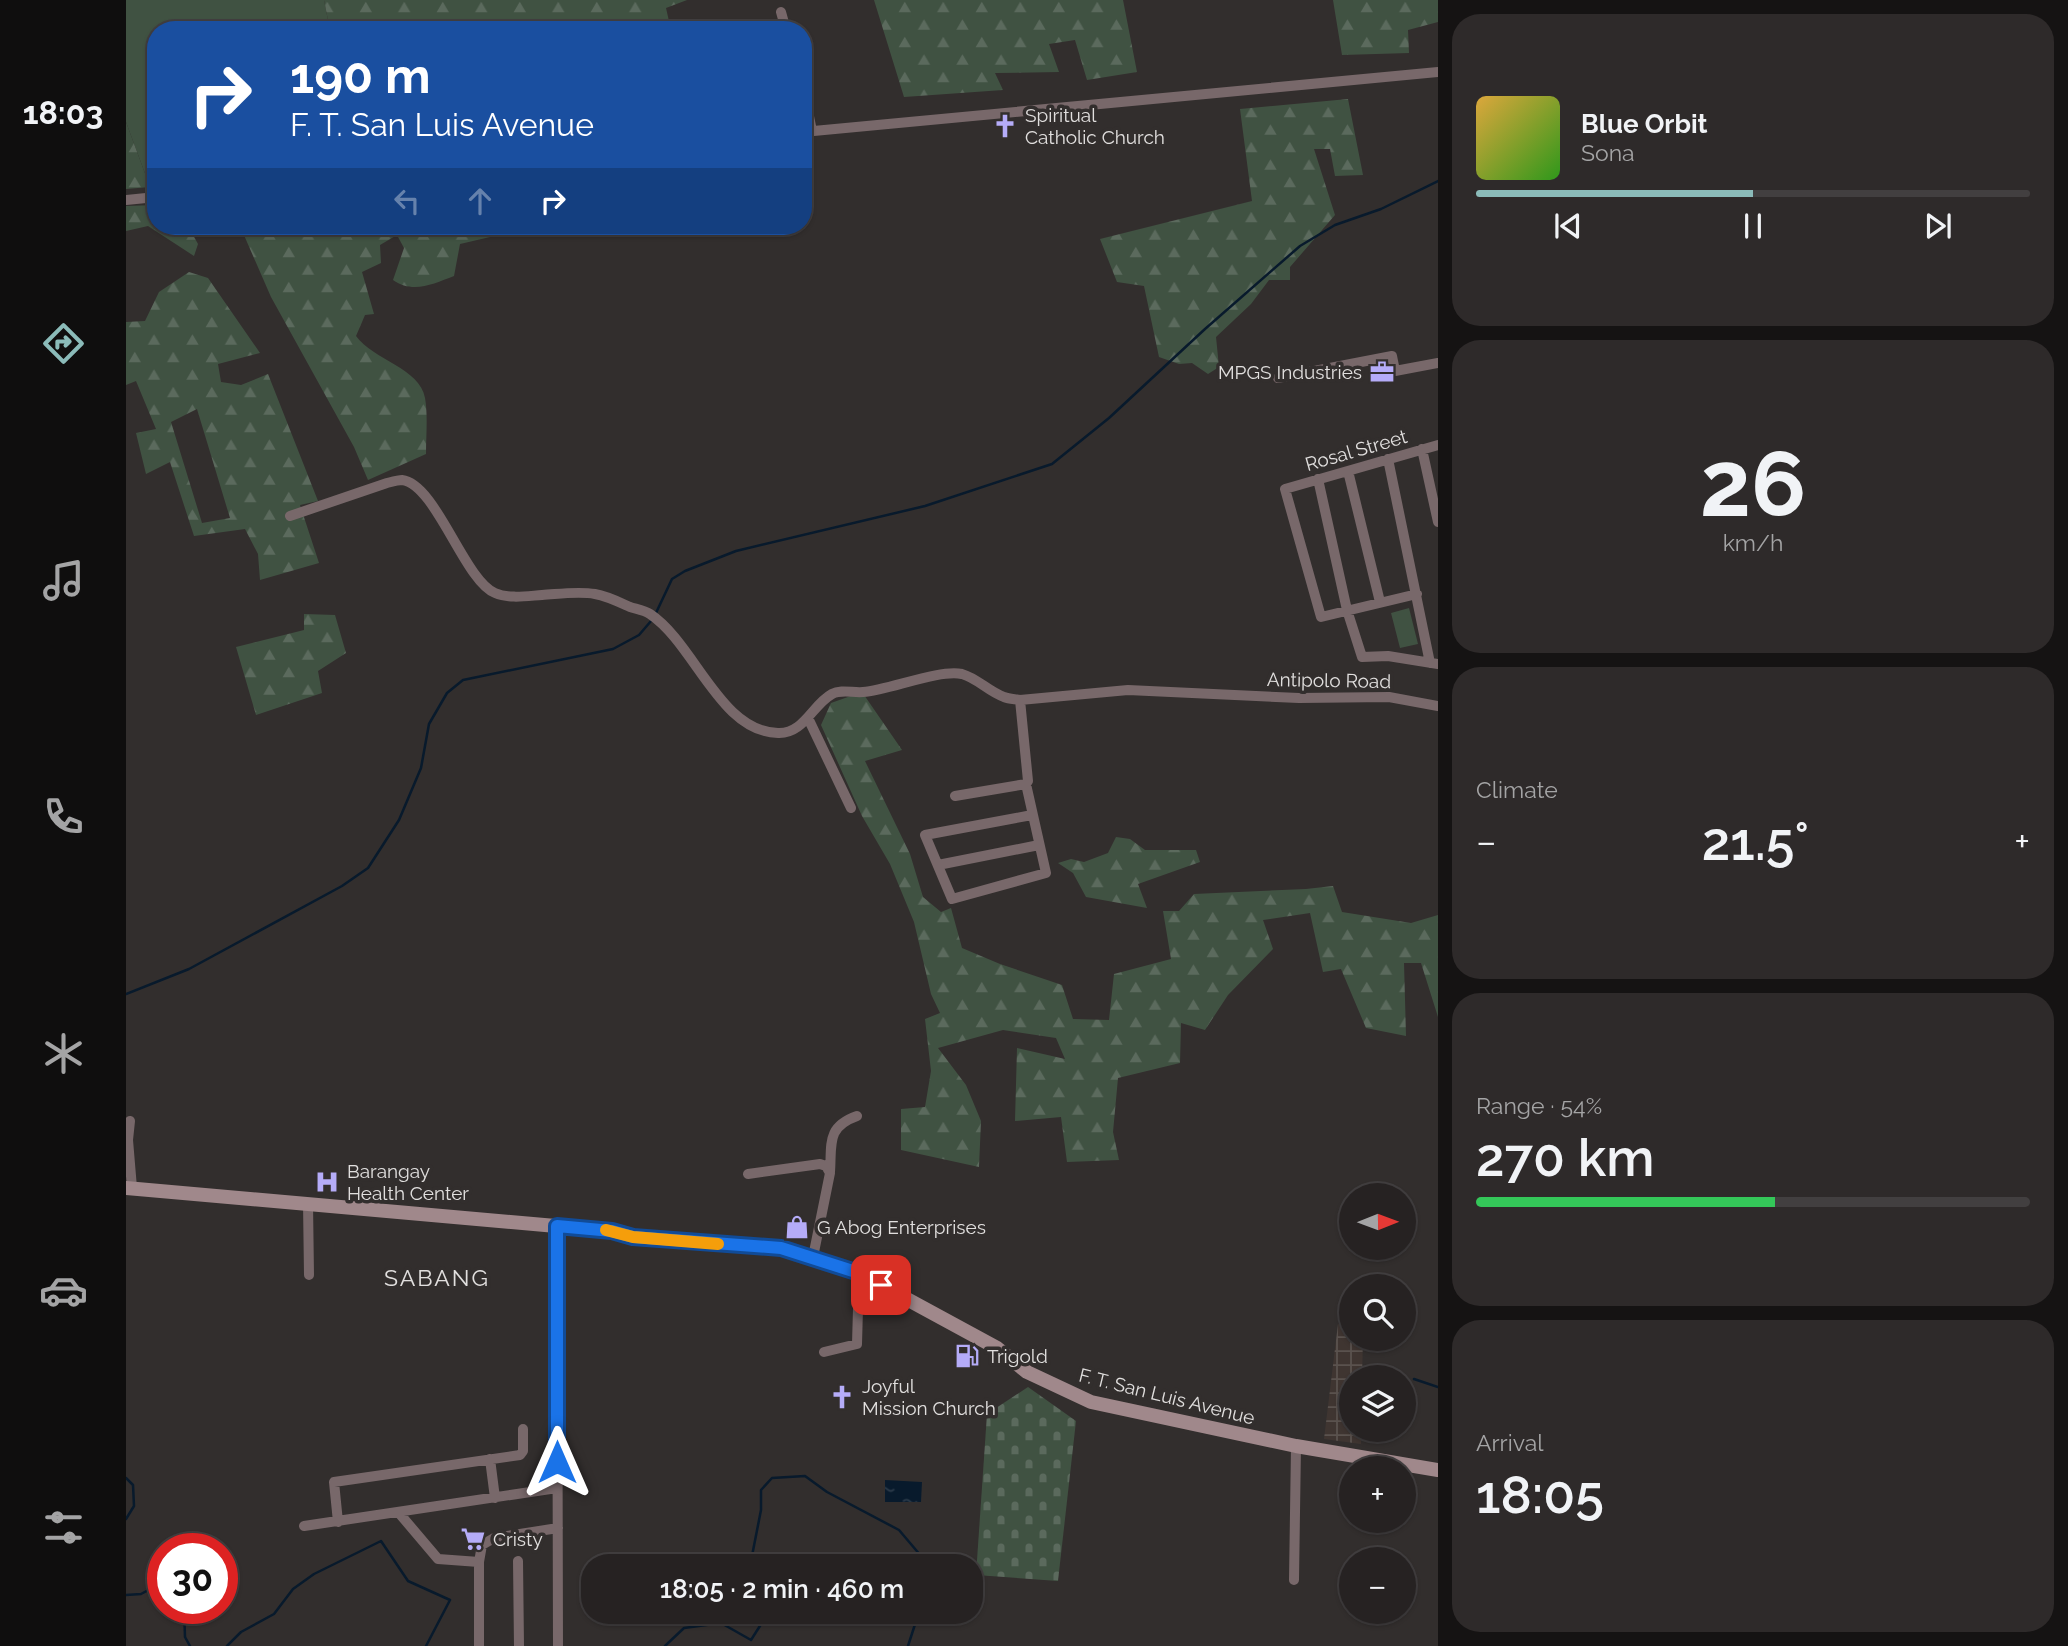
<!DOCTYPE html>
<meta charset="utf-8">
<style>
body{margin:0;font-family:Raleway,sans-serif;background:#2e2a2a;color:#f1f3f6;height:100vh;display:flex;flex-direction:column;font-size:26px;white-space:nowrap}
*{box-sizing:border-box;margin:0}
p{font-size:23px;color:#a4a4a5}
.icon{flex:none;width:38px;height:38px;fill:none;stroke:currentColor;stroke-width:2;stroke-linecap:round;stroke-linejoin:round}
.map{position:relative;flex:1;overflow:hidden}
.panel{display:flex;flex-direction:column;gap:14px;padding:14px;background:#151313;width:630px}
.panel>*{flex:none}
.guide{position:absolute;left:21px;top:21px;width:665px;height:214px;border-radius:28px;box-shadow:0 2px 5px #0004,0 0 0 2px #423f40;background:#1a4fa0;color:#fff;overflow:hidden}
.needle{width:46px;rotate:89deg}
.tools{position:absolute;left:1213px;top:1183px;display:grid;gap:14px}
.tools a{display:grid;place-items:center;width:77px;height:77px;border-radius:50%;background:#262222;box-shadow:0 2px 5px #0004,0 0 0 2px #423f40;font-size:35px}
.speed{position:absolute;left:21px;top:1533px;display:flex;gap:14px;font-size:35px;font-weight:700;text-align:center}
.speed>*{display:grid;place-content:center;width:91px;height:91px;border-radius:50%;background:#262222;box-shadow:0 2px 5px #0004,0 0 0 2px #423f40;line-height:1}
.speed .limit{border:10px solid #d22;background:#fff;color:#111}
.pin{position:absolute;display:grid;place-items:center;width:60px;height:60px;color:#fff;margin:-30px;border-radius:14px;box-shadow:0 4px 10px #0006}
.me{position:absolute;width:77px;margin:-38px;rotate:0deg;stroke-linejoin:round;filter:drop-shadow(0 0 5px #0008)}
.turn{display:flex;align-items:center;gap:24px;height:147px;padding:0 28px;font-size:32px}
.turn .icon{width:91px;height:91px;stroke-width:2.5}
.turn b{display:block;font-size:49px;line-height:60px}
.lanes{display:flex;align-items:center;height:66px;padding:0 28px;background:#0003;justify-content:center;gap:35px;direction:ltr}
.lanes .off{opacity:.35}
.big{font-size:52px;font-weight:600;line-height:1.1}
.panel .widget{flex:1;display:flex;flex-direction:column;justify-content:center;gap:10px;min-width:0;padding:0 24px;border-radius:28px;background:#2e2a2a}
.panel .dial{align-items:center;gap:0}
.dial b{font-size:91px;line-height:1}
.song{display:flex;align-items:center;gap:21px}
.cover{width:84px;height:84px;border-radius:10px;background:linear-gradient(135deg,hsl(40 70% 55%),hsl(110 70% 35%))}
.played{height:7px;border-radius:4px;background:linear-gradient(90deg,#8bbbb9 50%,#423f40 50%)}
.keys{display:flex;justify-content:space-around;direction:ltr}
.heat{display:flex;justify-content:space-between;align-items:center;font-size:38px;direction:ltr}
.charge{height:10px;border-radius:5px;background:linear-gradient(90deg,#34c759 54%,#423f40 0)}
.trip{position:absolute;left:455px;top:1554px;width:402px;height:70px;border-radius:28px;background:#262222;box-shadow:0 2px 5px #0004,0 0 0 2px #423f40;font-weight:600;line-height:70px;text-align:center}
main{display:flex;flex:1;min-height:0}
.dock{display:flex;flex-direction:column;width:126px;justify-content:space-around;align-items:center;background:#0f0e0e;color:#a4a4a5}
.dock .icon{width:49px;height:49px}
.dock .on{color:#8bbbb9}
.dock b{font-size:32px;color:#f1f3f6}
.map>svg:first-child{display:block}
</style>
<main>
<nav class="dock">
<b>18:03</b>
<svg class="icon on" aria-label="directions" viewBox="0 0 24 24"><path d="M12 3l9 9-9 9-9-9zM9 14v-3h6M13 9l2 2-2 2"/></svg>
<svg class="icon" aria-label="music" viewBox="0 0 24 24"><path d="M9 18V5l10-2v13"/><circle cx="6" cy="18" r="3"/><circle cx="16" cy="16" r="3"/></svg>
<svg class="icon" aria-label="phone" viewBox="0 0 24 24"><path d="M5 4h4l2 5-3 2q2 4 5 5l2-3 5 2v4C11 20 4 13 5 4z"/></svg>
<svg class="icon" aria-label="climate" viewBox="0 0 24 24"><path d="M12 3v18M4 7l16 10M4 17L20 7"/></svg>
<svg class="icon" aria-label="car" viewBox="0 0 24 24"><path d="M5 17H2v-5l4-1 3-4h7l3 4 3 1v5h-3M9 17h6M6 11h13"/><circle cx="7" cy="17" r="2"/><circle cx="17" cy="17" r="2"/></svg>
<svg class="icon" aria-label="filters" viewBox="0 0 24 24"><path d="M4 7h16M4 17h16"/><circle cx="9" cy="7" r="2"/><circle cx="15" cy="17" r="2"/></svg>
</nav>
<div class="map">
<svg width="1312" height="1646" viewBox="0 0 1312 1646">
<defs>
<pattern id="industrial-grid" width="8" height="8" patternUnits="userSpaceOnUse" patternTransform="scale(1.75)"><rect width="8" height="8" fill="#3f3531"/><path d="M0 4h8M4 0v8" fill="none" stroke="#5a524e"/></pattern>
<pattern id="forest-firs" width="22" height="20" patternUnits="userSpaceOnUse" patternTransform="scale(1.75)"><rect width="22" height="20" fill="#405242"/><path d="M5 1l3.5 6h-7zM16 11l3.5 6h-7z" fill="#5b6a5d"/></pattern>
<pattern id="cemetery-stones" width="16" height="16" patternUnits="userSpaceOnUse" patternTransform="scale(1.75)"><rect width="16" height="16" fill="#405242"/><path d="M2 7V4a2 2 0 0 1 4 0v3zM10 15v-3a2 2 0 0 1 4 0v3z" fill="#5b6a5d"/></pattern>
<pattern id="water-ripples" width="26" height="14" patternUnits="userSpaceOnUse" patternTransform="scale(1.75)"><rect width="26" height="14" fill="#081a2c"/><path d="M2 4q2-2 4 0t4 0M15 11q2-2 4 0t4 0" fill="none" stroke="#2c3b4a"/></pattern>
</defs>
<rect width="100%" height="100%" fill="#322e2d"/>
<path fill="url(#industrial-grid)" d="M1212 1324 1225 1329V1339H1237L1236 1377H1225V1430H1235V1444L1198 1439Z"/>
<path fill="#405242" d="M0 0H198L204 30H30V186L24 187 0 122Z
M1283 608 1292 644 1274 648 1265 613Z"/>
<path fill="url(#forest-firs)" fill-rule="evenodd" d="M198 0H561L540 8 545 30H204Z
M748 0H997L1011 72 961 80 949 40 923 44 933 72 869 73 877 90 778 97Z
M1207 0H1312V22L1282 30 1283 53 1216 55Z
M1222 99 1237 175 1209 176 1204 149H1188L1209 215 1164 267V280H1143L1125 304 1090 337 1093 367 1082 374 1066 363 1053 364 1033 357 1018 286 991 282 974 239 1126 201 1114 109Z
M0 122 24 187 0 189Z
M30 205V226H62L72 244 68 256 22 226 0 231V206Z
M114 226H395L377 234 334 244 328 276C307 284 287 294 267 280L278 248 271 235 254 245 255 263 236 272 248 314 239 315 230 336C247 360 294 368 299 398 302 415 300 436 300 454L242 480 228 447 145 297Z
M63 272 82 278 134 353 92 364 95 382 115 385 142 374 192 501 174 505 193 563 134 580 132 554 119 529 68 536 44 462 20 474 10 433 30 429 10 381 0 385V322L19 321 33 292ZM71 409 104 518 76 523 45 422Z
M178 614 209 615 220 653 192 671 196 693 130 715 110 647 178 630Z
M736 692 776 750 739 761 784 854 797 897 815 912 825 908 836 948 874 964 936 985 947 1019 983 1020 988 974 1045 959 1037 911H1053L1068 894 1180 889 1207 886 1216 912 1285 923 1312 915V1017L1295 963H1278L1280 1036 1240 1028 1215 969 1197 972 1184 913 1137 920 1147 949 1102 995 1079 1030 1055 1023 1054 1063 992 1078 987 1132 993 1160 941 1162 935 1117 889 1121 891 1048 939 1059 930 1038 877 1030 812 1048 840 1085 855 1121 853 1167 775 1150V1109L799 1107 805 1071 799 1019 814 1013 805 994 788 922 764 864 736 816 695 725 705 703Z
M990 837 1004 839 1019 850H1070L1074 862 1012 884 1021 908 960 897 947 873 932 863 945 859 958 862 982 853Z"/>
<path fill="url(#cemetery-stones)" d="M902 1387 950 1421 932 1581 850 1575 861 1414Z"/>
<path fill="url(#water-ripples)" d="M759 1480 796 1482 795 1502H759Z"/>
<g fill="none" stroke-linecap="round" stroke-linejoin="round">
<path stroke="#081a2c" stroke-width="2.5" d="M529 615 546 579 559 571 610 551 799 506 926 464 983 418 1079 329 1174 246 1209 225 1255 209 1312 181
M0 994 63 969 216 886 242 868 273 820 295 768 303 724 321 693 337 680 487 649 513 635 525 621
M1288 1379 1312 1387
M0 1478 7 1485 8 1506 0 1519
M624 1566 635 1510V1490L646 1478 679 1476 701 1492 773 1530 801 1563 800 1566
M0 1595 15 1594 37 1582
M58 1608 59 1637 64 1646
M101 1646 115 1632 148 1614 167 1589 188 1574 255 1541 282 1581 324 1600 300 1646
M539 1646 558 1628 595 1623 625 1640 639 1618 636 1612
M782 1646 793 1612"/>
<path stroke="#78686a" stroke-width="10" d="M655 12 660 30
M677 87 686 131
M677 132 1312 72
M0 200 30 197
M1152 378 1266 356 1269 371 1312 363
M1296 449 1312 522
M1262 459 1304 663
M1222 471 1254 602
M1192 479 1221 610 1236 657 1262 656 1312 664
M164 516 261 483C265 482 272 480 276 480 310 484 338 580 369 593 383 599 401 596 416 595 433 594 452 591 469 594 481 596 493 602 504 607 510 609 518 610 524 614 569 644 594 732 652 733 678 734 686 705 706 694 715 689 727 693 737 692 763 690 813 669 836 674 851 678 863 692 878 697 883 699 889 699 894 700L1002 690 1173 698 1263 697 1312 706
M1291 594 1195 617 1159 489 1312 445
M682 718 725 808
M900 784 920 873 826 899 799 835 906 815
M829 796 900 784 902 781 894 700
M812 865 913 845
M4 1121 2 1140 6 1188
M704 1172C706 1144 700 1127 731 1116
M622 1174 694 1164 700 1166 704 1173 687 1257
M182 1203 183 1275
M431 1226 432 1646
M698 1352 731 1344 733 1273
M364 1459 369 1498
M273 1513 312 1559 353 1562
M212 1522 208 1482 394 1455 397 1451V1429
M178 1526 431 1488
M392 1561 393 1646
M1168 1580 1170 1446
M353 1646V1562L356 1545 368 1538 432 1528"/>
<path stroke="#a0888b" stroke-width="14" d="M0 1188 486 1231 507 1237 655 1248 733 1273 871 1348 901 1372 965 1402 1170 1446 1312 1470"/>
</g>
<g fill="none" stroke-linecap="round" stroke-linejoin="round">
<g stroke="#114b97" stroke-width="18">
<path id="route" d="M431 1462V1226L486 1231 507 1237 655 1248 733 1273 755 1285"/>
</g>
<use href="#route" stroke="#1a73e8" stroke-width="12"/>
<path stroke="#f59e0b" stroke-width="12" d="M480 1230 507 1237 592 1244"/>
</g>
<defs>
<g id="church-bare" transform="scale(1.89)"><path d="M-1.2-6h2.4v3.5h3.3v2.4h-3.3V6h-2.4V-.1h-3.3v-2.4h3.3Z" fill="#b5acf8" stroke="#322e2d" stroke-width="2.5" paint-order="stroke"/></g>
<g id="office-bare" transform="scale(1.89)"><path d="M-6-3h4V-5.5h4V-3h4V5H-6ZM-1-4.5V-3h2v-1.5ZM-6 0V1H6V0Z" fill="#b5acf8" stroke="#322e2d" stroke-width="2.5" paint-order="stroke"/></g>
<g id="hospital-bare" transform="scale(1.89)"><path d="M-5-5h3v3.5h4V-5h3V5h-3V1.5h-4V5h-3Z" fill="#b5acf8" stroke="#322e2d" stroke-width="2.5" paint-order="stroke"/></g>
<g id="shop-bare" transform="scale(1.89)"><path d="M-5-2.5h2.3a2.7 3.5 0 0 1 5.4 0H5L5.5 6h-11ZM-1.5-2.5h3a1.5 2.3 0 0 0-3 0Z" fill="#b5acf8" stroke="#322e2d" stroke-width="2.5" paint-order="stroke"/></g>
<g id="fuel-bare" transform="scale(1.89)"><path d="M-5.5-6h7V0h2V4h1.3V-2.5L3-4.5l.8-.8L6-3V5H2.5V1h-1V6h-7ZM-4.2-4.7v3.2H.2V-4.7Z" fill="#b5acf8" stroke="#322e2d" stroke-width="2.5" paint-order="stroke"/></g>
<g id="supermarket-bare" transform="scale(1.89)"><path d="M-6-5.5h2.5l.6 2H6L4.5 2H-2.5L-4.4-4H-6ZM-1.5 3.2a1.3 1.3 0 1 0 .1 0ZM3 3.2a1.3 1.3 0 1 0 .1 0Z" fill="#b5acf8" stroke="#322e2d" stroke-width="2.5" paint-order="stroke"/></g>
</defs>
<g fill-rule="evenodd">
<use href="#church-bare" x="879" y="126"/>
<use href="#office-bare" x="1256" y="372"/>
<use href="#hospital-bare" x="201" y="1182"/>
<use href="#shop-bare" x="671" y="1227"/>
<use href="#fuel-bare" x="841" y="1356"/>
<use href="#church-bare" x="716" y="1397"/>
<use href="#supermarket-bare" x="347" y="1539"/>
</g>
<g text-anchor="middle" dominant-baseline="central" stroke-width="7" stroke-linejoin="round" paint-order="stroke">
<g font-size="19" fill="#e1dfde" stroke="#322e2d" text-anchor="start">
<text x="899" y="115">Spiritual<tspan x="899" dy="22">Catholic Church</tspan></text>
<text x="1236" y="372" text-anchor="end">MPGS Industries</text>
<text x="221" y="1171">Barangay<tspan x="221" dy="22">Health Center</tspan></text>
<text x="691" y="1227">G Abog Enterprises</text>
<text x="861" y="1356">Trigold</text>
<text x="736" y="1386">Joyful<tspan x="736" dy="22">Mission Church</tspan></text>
<text x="367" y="1539">Cristy</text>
</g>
<g font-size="19" fill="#e1dfde" stroke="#322e2d">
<text transform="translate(1230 450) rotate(-16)">Rosal Street</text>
<text transform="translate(1203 680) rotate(1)">Antipolo Road</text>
<text transform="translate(1041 1396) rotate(14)">F. T. San Luis Avenue</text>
</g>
<g font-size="23" letter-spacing="2" fill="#e1dfde" stroke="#322e2d">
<text x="311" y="1277">SABANG</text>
</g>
</g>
</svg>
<div class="tools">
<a><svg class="needle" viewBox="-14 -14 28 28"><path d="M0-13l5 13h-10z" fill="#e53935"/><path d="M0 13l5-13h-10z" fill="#a4a4a5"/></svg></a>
<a><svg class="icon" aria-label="search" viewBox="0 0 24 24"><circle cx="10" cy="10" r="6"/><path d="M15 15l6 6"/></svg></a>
<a><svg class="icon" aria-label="layers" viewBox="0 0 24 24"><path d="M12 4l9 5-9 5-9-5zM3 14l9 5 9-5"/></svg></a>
<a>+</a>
<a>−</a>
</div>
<div class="speed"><div class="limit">30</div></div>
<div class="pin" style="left:755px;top:1285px;background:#d93025"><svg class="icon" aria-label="arrive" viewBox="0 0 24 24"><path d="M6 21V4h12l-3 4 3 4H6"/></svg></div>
<svg class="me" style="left:431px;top:1462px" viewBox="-20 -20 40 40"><path d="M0-17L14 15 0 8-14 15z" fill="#1a73e8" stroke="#fff" stroke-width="4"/></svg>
<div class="trip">18:05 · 2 min · 460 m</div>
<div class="guide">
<div class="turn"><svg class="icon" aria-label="right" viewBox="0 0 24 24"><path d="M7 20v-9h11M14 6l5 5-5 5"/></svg><div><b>190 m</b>F. T. San Luis Avenue</div></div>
<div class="lanes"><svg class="icon off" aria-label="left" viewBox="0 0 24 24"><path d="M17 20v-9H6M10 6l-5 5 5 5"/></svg><svg class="icon off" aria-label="ahead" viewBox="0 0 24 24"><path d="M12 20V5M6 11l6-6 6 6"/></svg><svg class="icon" aria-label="right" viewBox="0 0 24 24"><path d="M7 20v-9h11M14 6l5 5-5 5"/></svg></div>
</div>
</div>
<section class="panel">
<div class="widget">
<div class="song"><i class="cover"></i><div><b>Blue Orbit</b><p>Sona</p></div></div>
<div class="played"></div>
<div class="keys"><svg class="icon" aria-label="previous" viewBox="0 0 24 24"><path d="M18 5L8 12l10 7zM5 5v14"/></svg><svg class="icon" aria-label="pause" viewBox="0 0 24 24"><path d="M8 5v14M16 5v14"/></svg><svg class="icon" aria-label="next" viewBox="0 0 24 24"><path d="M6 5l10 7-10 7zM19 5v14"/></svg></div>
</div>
<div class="widget dial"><b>26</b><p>km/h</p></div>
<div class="widget"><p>Climate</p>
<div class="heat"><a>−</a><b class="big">21.5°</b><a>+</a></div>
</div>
<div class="widget"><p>Range · 54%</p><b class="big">270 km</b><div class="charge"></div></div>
<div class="widget"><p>Arrival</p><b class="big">18:05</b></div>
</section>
</main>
